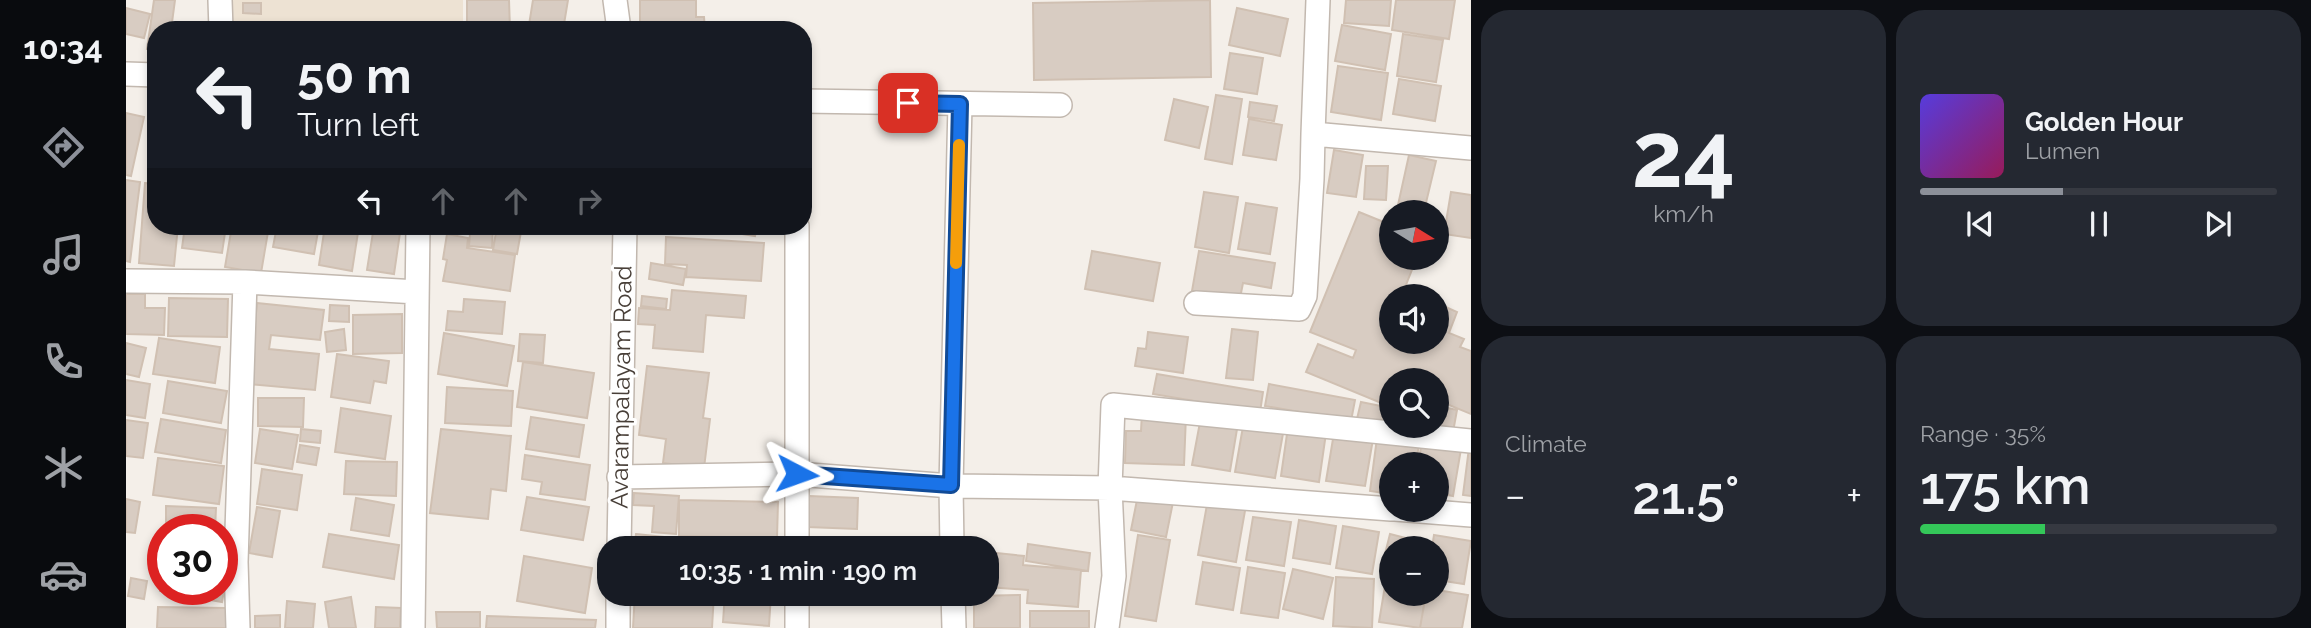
<!DOCTYPE html>
<meta charset="utf-8">
<style>
body{margin:0;font-family:Raleway,sans-serif;background:#242831;color:#f1f3f6;height:100vh;display:flex;flex-direction:column;font-size:26px;white-space:nowrap}
*{box-sizing:border-box;margin:0}
p{font-size:23px;color:#9ea1a6}
.icon{flex:none;width:38px;height:38px;fill:none;stroke:currentColor;stroke-width:2;stroke-linecap:round;stroke-linejoin:round}
.map{position:relative;flex:1;overflow:hidden}
.side{display:flex;flex-direction:column;gap:10px;padding:10px;background:#0d0f14;width:840px}
.side>*{flex:none}
.hud{position:absolute;left:21px;top:21px;width:665px;height:214px;border-radius:28px;box-shadow:0 4px 10px #0003;background:#171b24;color:#f1f3f6;overflow:hidden}
.needle{width:46px;rotate:101deg}
.fabs{position:absolute;left:1253px;top:200px;display:grid;gap:14px}
.fabs a{display:grid;place-items:center;width:70px;height:70px;border-radius:50%;background:#171b24;box-shadow:0 4px 10px #0003;font-size:35px}
.speed{position:absolute;left:21px;top:514px;display:flex;gap:14px;font-size:35px;font-weight:700;text-align:center}
.speed>*{display:grid;place-content:center;width:91px;height:91px;border-radius:50%;background:#171b24;box-shadow:0 4px 10px #0003;line-height:1}
.speed .limit{border:10px solid #d22;background:#fff;color:#111}
.pin{position:absolute;display:grid;place-items:center;width:60px;height:60px;color:#fff;margin:-30px;border-radius:14px;box-shadow:0 4px 10px #0006}
.me{position:absolute;width:77px;margin:-38px;rotate:94deg;stroke-linejoin:round;filter:drop-shadow(0 0 5px #0008)}
.turn{display:flex;align-items:center;gap:24px;height:147px;padding:0 35px;font-size:32px}
.turn .icon{width:91px;height:91px;stroke-width:2.5}
.turn b{display:block;font-size:49px;line-height:60px}
.lanes{display:flex;align-items:center;height:66px;padding:0 35px;background:#0003;justify-content:center;gap:35px;direction:ltr}
.lanes .off{opacity:.35}
.big{font-size:52px;font-weight:600;line-height:1.1}
.side .card{flex:1;display:flex;flex-direction:column;justify-content:center;gap:10px;min-width:0;padding:0 24px;border-radius:28px;background:#242831}
.side .dial{align-items:center;gap:0}
.dial b{font-size:91px;line-height:1}
.song{display:flex;align-items:center;gap:21px}
.cover{width:84px;height:84px;border-radius:10px;background:linear-gradient(135deg,hsl(250 70% 55%),hsl(330 70% 35%))}
.played{height:7px;border-radius:4px;background:linear-gradient(90deg,#8c9099 40%,#363941 40%)}
.keys{display:flex;justify-content:space-around;direction:ltr}
.heat{display:flex;justify-content:space-between;align-items:center;font-size:38px;direction:ltr}
.charge{height:10px;border-radius:5px;background:linear-gradient(90deg,#34c759 35%,#363941 0)}
.side .tiles{flex:1;display:grid;gap:10px;grid-template-columns:repeat(2,1fr)}
.trip{position:absolute;left:471px;top:536px;width:402px;height:70px;border-radius:28px;background:#171b24;box-shadow:0 4px 10px #0003;font-weight:600;line-height:70px;text-align:center}
main{display:flex;flex:1;min-height:0}
.dock{display:flex;flex-direction:column;width:126px;justify-content:space-around;align-items:center;background:#090b0e;color:#9ea1a6}
.dock .icon{width:49px;height:49px}
.dock .on{color:#8c9099}
.dock b{font-size:32px;color:#f1f3f6}
.map>svg:first-child{display:block}
</style>
<main>
<nav class="dock">
<b>10:34</b>
<svg class="icon on" aria-label="directions" viewBox="0 0 24 24"><path d="M12 3l9 9-9 9-9-9zM9 14v-3h6M13 9l2 2-2 2"/></svg>
<svg class="icon" aria-label="music" viewBox="0 0 24 24"><path d="M9 18V5l10-2v13"/><circle cx="6" cy="18" r="3"/><circle cx="16" cy="16" r="3"/></svg>
<svg class="icon" aria-label="phone" viewBox="0 0 24 24"><path d="M5 4h4l2 5-3 2q2 4 5 5l2-3 5 2v4C11 20 4 13 5 4z"/></svg>
<svg class="icon" aria-label="climate" viewBox="0 0 24 24"><path d="M12 3v18M4 7l16 10M4 17L20 7"/></svg>
<svg class="icon" aria-label="car" viewBox="0 0 24 24"><path d="M5 17H2v-5l4-1 3-4h7l3 4 3 1v5h-3M9 17h6M6 11h13"/><circle cx="7" cy="17" r="2"/><circle cx="17" cy="17" r="2"/></svg>
</nav>
<div class="map">
<svg width="1345" height="628" viewBox="0 0 1345 628">
<rect width="100%" height="100%" fill="#f4efe9"/>
<path fill="#ede2d3" d="M105 0H337V30H105Z"/>
<path fill="#d8ccc2" stroke="#d0c0b2" stroke-width="2" d="M28 0H49L45 30H30V51L21 49Z
M341 0H383L384 30H341Z
M407 0H442L437 30 403 25Z
M514 0H570V17H578L579 30H514Z
M1084 0 1085 77 908 80 907 3Z
M1220 0H1265L1263 26 1218 23Z
M1270 0H1329L1323 39 1266 30Z
M117 3H135V14L117 13Z
M0 8 24 14 18 38 0 34Z
M1111 8 1162 19 1154 56 1103 45Z
M125 22 248 30H124Z
M1216 25 1265 34 1259 70 1209 61Z
M1277 34 1317 40 1310 82 1271 76Z
M1104 53 1137 58 1131 94 1098 89Z
M1212 66 1262 73 1255 120 1205 112Z
M1273 79 1315 86 1309 121 1267 114Z
M1090 95 1116 99 1106 164 1079 159Z
M1048 99 1082 107 1073 148 1039 140Z
M1124 102 1151 106 1148 121 1122 117Z
M0 113 18 117 5 176 0 175Z
M1123 119 1156 125 1150 160 1117 155Z
M1208 150 1237 155 1230 197 1201 193Z
M1283 155 1310 161 1298 211 1272 205Z
M1240 166H1262L1260 200 1238 199Z
M0 180 14 182 4 262 0 261Z
M19 183 30 184V226H52L48 266 13 263Z
M1078 192 1112 197 1103 253 1069 247Z
M1325 192 1345 195V238L1318 234Z
M1120 203 1151 208 1144 254 1112 249Z
M1233 212 1265 225V257H1291L1278 290 1293 296H1265V341H1311V303L1331 312 1323 333 1338 339 1334 347 1345 351V414L1311 400V380H1265V407L1180 372 1192 344 1227 358 1230 350 1184 332Z
M59 226H100L96 253 56 248Z
M106 226H143L135 273 99 267Z
M151 226H193L188 254 147 247Z
M199 226H233L226 271 193 265Z
M248 226H275L268 274 241 270Z
M318 226H367L366 248 343 246 344 234 318 233Z
M371 226H396L391 254 367 250Z
M586 226H631L629 236 585 229Z
M321 234 342 238 341 248 389 255 384 291 317 281 321 260 317 259Z
M540 237 638 243 635 281 560 277 561 265 539 264Z
M966 251 1034 263 1027 301 959 289Z
M1073 251 1149 263 1145 288 1117 283 1114 298 1066 291Z
M525 263 560 269 557 285 523 279Z
M546 290 620 296 618 318 580 315 577 352 527 348 529 325 512 324 513 308 544 310Z
M0 294H19V308H39L38 335 0 334Z
M516 296 541 299 540 309 515 306Z
M43 298 102 299 101 337 42 336Z
M338 299 379 302 376 334 320 330 322 311 337 312Z
M131 303 198 310 194 340 145 335 143 349 193 354 189 390 123 384Z
M204 305 223 306V322L203 321Z
M276 314V353L227 354V315Z
M218 329 220 350 201 352 199 332Z
M1106 329 1132 332 1127 380 1100 378Z
M1022 332 1062 337 1057 373 1009 366 1012 348 1020 349Z
M318 333 388 346 381 386 312 374Z
M394 334 419 335 417 363 392 361Z
M33 338 94 347 89 383 27 374Z
M0 343 20 348 13 377 0 374Z
M211 354 263 361 260 383 248 381 244 403 205 397Z
M397 362 468 373 461 418 391 407Z
M521 366 583 373 577 418 584 419 578 468 537 463 540 439 513 435Z
M1031 374 1137 392 1134 412 1027 394Z
M0 380 24 384 19 418 0 415Z
M42 381 101 391 95 423 37 413Z
M1143 384 1229 400 1225 421 1139 406Z
M321 387 387 391 385 426 319 423Z
M132 398H178L177 427 132 426Z
M1235 402 1265 408V425L1231 419Z
M1313 406 1331 410 1327 432 1309 429Z
M215 408 265 416 259 459 209 452Z
M1016 413 1060 415 1058 465 999 463 1000 431H1015Z
M405 417 458 425 453 457 400 449Z
M1075 417 1112 423 1104 471 1066 465Z
M35 419 100 430 95 463 29 452Z
M0 420 22 423 17 458 0 456Z
M1118 421 1158 428 1149 478 1109 472Z
M1162 427 1200 433 1193 482 1155 476Z
M134 429 172 435 166 469 129 463Z
M175 429 195 431 194 443 174 441Z
M315 429 385 436 380 491 365 489 362 519 304 513Z
M1208 433 1247 439 1239 486 1200 481Z
M1251 438 1293 444 1290 464H1265V494L1244 491Z
M1296 442 1335 449 1327 496 1311 493V464H1292Z
M174 445 193 448 190 465 171 462Z
M1343 448H1345V496L1337 495Z
M399 455 464 465 459 500 414 494 416 482 396 479Z
M32 458 98 466 93 504 27 495Z
M220 461 271 462 270 496 218 494Z
M136 469 176 475 171 510 131 504Z
M508 493 553 496 550 534 526 532 528 506 507 505Z
M1012 495 1047 502 1040 537 1005 530Z
M683 496 732 498 731 529 682 527Z
M401 497 463 507 457 540 395 530Z
M230 498 268 505 263 536 225 530Z
M0 499 14 502 9 533 0 532Z
M1082 499 1120 505 1110 562 1072 555Z
M553 500 652 502 651 538 553 536Z
M40 506 90 508 89 530H40Z
M131 507 154 511 146 557 123 553Z
M1127 517 1165 522 1158 566 1120 560Z
M1173 520 1210 526 1204 564 1167 558Z
M1217 526 1253 532 1246 574 1210 568Z
M203 534 273 545 268 579 197 567Z
M510 534 585 542V548H508Z
M1264 534 1299 543 1298 548H1265V568L1256 566Z
M1012 535 1044 540 1030 621 999 616Z
M1308 535 1345 541 1338 584 1311 580V548H1306Z
M902 544 964 553 962 571 900 561Z
M861 552 898 556 897 565 955 570 952 607 901 603 902 590 861 587Z
M398 556 466 568 459 613 391 601Z
M1077 562 1114 568 1107 610 1070 604Z
M1122 567 1159 573 1152 618 1115 613Z
M1167 569 1207 578 1197 619 1157 609Z
M36 575 37 590H96V584L99 585 96 602 34 591Z
M1210 577 1248 579 1246 628 1207 626Z
M5 578 21 581 18 599 2 596Z
M1259 586 1265 587V593L1300 594 1294 628 1253 622Z
M1311 590 1342 595 1336 628H1294L1300 593H1311Z
M509 593H588L586 628H507Z
M599 593H645L643 626 597 622Z
M894 595V628H848V596Z
M225 597 230 628H203L199 602Z
M161 601 189 604 187 628H159Z
M32 607 100 608V628H31Z
M250 607 275 608 274 628H249Z
M904 611H963V628H904Z
M310 612H354V628H311Z
M154 615V628H129V616Z
M361 616 470 620 469 628H360Z"/>
<g fill="none" stroke-linecap="round" stroke-linejoin="round">
<g stroke="#c2b8af" stroke-width="26">
<path id="minor" d="M94 0 95 30
M489 0 493 30
M1192 0 1187 134 1345 148
M0 74 30 75
M677 101 934 105
M671 226V548
M0 281 119 282 291 292
M1070 303 1173 309 1179 296 1186 179 1187 134
M493 477 671 474 825 486 984 488 988 576 981 628
M1265 509 984 488 987 405 1345 441
M1269 509 1345 515
M493 548 499 226
M826 548 825 486 834 104
M827 593 828 628
M112 628 110 562 119 282
M287 628 292 226
M492 628V593
M671 628V593"/>
</g>
<use href="#minor" stroke="#fff" stroke-width="23"/>
</g>
<g fill="none" stroke-linecap="round" stroke-linejoin="round">
<g stroke="#114b97" stroke-width="18">
<path id="route" d="M671 474 825 485 834 104 782 103"/>
</g>
<use href="#route" stroke="#1a73e8" stroke-width="12"/>
<path stroke="#f59e0b" stroke-width="12" d="M830 263 833 145"/>
</g>
<g text-anchor="middle" dominant-baseline="central" stroke-width="6" stroke-linejoin="round" paint-order="stroke">
<g font-size="24" fill="#483f38" stroke="#fff">
<text transform="translate(495 387) rotate(-89)">Avarampalayam Road</text>
</g>
</g>
</svg>
<div class="fabs">
<a><svg class="needle" viewBox="-14 -14 28 28"><path d="M0-13l5 13h-10z" fill="#e53935"/><path d="M0 13l5-13h-10z" fill="#9ea1a6"/></svg></a>
<a><svg class="icon" aria-label="sound" viewBox="0 0 24 24"><path d="M4 9h4l5-4v14l-5-4H4zM17 9q2 3 0 6"/></svg></a>
<a><svg class="icon" aria-label="search" viewBox="0 0 24 24"><circle cx="10" cy="10" r="6"/><path d="M15 15l6 6"/></svg></a>
<a>+</a>
<a>−</a>
</div>
<div class="speed"><div class="limit">30</div></div>
<div class="pin" style="left:782px;top:103px;background:#d93025"><svg class="icon" aria-label="arrive" viewBox="0 0 24 24"><path d="M6 21V4h12l-3 4 3 4H6"/></svg></div>
<svg class="me" style="left:671px;top:474px" viewBox="-20 -20 40 40"><path d="M0-17L14 15 0 8-14 15z" fill="#1a73e8" stroke="#fff" stroke-width="4"/></svg>
<div class="trip">10:35 · 1 min · 190 m</div>
<div class="hud">
<div class="turn"><svg class="icon" aria-label="left" viewBox="0 0 24 24"><path d="M17 20v-9H6M10 6l-5 5 5 5"/></svg><div><b>50 m</b>Turn left</div></div>
<div class="lanes"><svg class="icon" aria-label="left" viewBox="0 0 24 24"><path d="M17 20v-9H6M10 6l-5 5 5 5"/></svg><svg class="icon off" aria-label="ahead" viewBox="0 0 24 24"><path d="M12 20V5M6 11l6-6 6 6"/></svg><svg class="icon off" aria-label="ahead" viewBox="0 0 24 24"><path d="M12 20V5M6 11l6-6 6 6"/></svg><svg class="icon off" aria-label="right" viewBox="0 0 24 24"><path d="M7 20v-9h11M14 6l5 5-5 5"/></svg></div>
</div>
</div>
<section class="side">
<div class="tiles">
<div class="card dial"><b>24</b><p>km/h</p></div>
<div class="card">
<div class="song"><i class="cover"></i><div><b>Golden Hour</b><p>Lumen</p></div></div>
<div class="played"></div>
<div class="keys"><svg class="icon" aria-label="previous" viewBox="0 0 24 24"><path d="M18 5L8 12l10 7zM5 5v14"/></svg><svg class="icon" aria-label="pause" viewBox="0 0 24 24"><path d="M8 5v14M16 5v14"/></svg><svg class="icon" aria-label="next" viewBox="0 0 24 24"><path d="M6 5l10 7-10 7zM19 5v14"/></svg></div>
</div>
<div class="card"><p>Climate</p>
<div class="heat"><a>−</a><b class="big">21.5°</b><a>+</a></div>
</div>
<div class="card"><p>Range · 35%</p><b class="big">175 km</b><div class="charge"></div></div>
</div>
</section>
</main>
